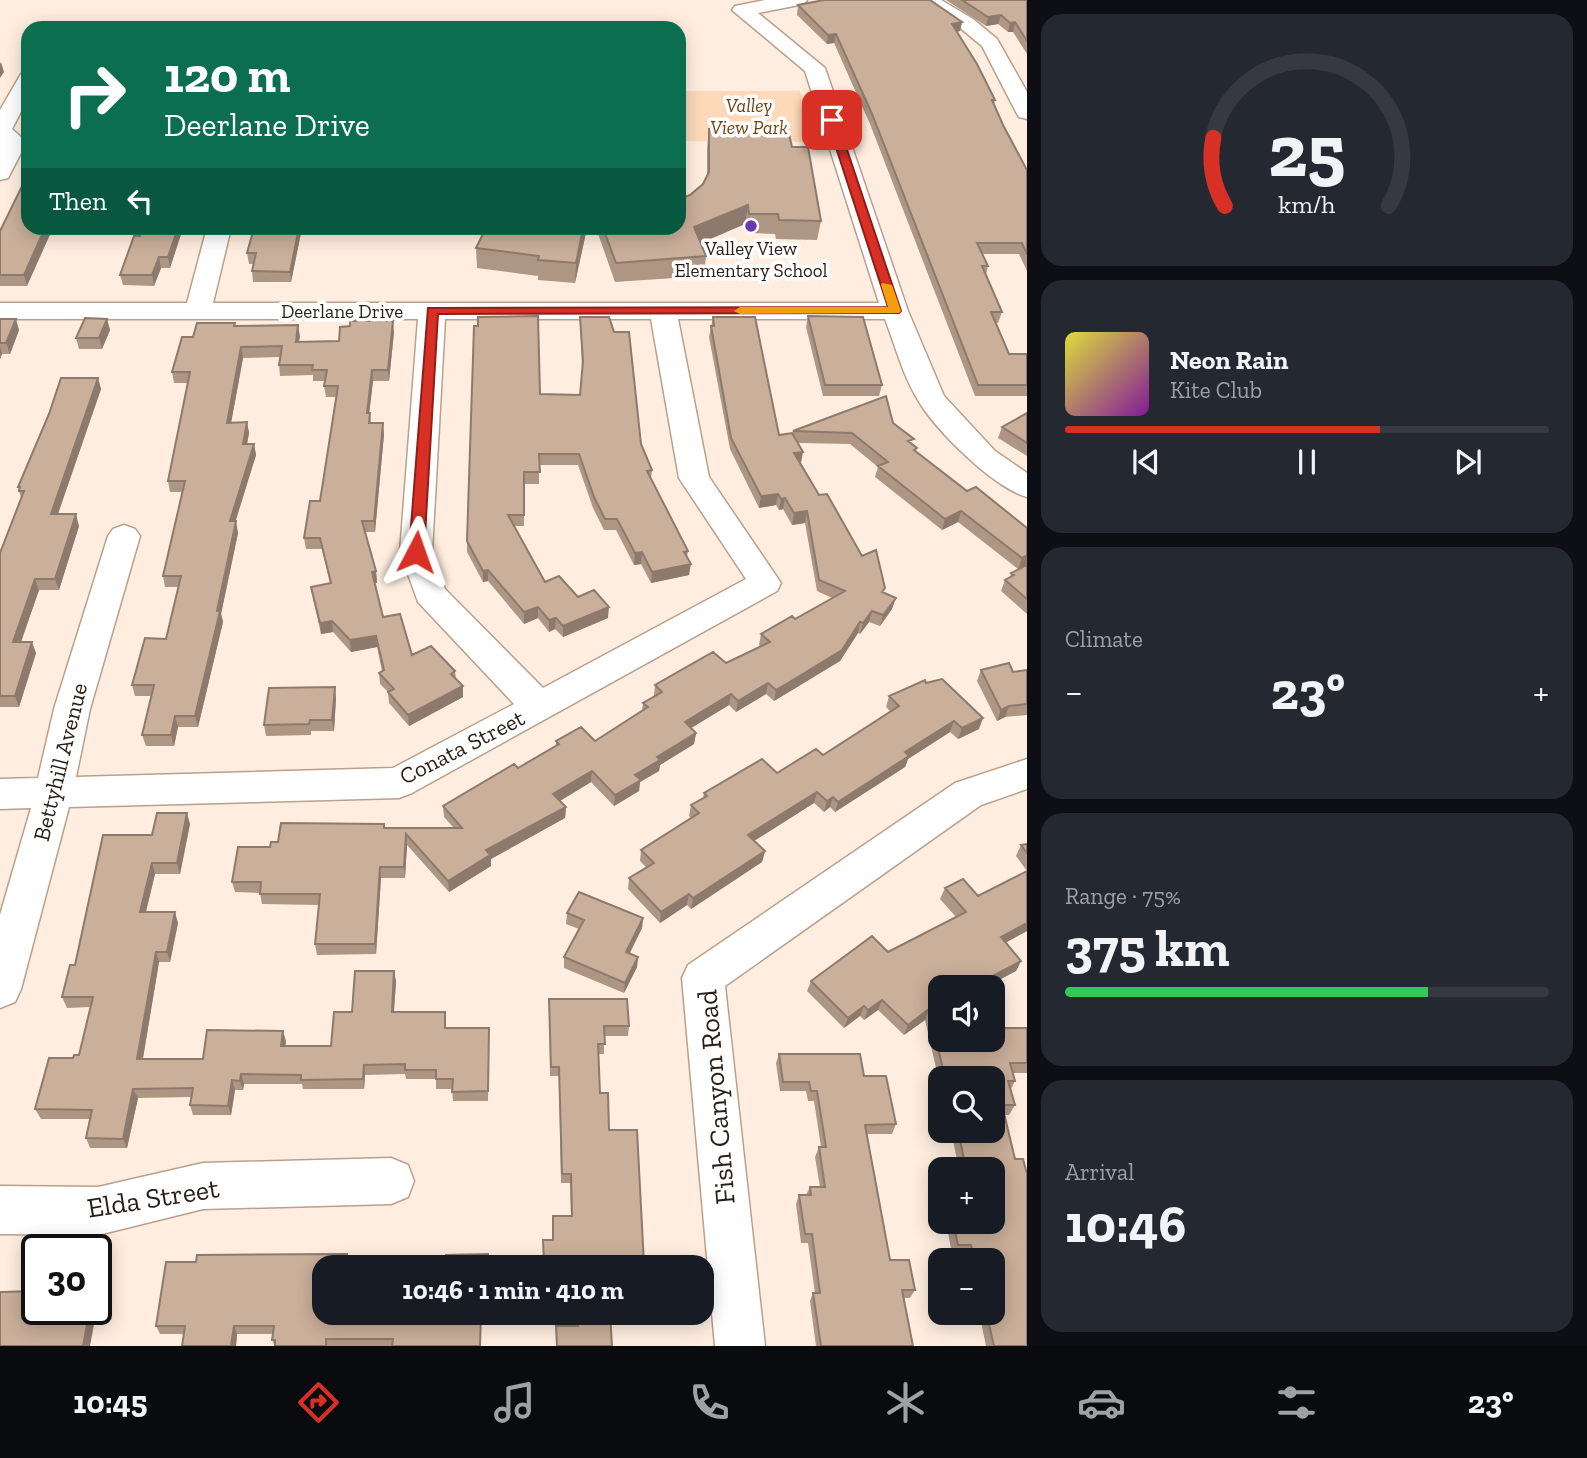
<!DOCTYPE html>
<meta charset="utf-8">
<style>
body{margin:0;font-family:"Zilla Slab",serif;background:#242831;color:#f1f3f6;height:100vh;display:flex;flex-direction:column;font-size:26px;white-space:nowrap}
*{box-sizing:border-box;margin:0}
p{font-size:23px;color:#9ea1a6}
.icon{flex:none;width:38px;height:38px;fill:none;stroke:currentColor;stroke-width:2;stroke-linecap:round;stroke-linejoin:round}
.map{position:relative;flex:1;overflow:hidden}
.panel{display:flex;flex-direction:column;gap:14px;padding:14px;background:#0d0f14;width:560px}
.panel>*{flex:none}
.banner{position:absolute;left:21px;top:21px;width:665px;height:214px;border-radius:21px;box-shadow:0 4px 18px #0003;background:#0b6e4f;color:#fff;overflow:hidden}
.controls{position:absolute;left:928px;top:975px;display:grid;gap:14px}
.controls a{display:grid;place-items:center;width:77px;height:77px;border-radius:14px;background:#171b24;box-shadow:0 4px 18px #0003;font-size:35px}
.speed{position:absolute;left:21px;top:1234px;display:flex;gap:14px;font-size:35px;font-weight:700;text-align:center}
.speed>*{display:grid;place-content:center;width:91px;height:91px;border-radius:50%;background:#171b24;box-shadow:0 4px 18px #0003;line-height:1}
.speed .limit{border:4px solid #111;border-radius:10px;background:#fff;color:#111}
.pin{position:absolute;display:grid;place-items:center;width:60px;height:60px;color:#fff;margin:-30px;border-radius:14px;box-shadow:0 4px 10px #0006}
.me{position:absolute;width:77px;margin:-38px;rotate:4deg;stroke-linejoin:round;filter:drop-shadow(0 0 5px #0008)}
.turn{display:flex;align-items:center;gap:24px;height:147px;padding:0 28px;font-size:32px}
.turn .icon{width:91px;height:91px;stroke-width:2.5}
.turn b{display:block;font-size:49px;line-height:60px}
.then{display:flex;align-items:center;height:66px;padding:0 28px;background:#0003;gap:14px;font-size:26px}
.big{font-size:52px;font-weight:700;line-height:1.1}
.panel .tile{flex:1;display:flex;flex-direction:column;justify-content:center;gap:10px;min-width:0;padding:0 24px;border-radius:21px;background:#242831}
.panel .dial{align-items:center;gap:0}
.dial svg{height:182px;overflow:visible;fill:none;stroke:#363941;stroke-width:7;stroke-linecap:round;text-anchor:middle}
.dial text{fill:#f1f3f6;stroke:none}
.song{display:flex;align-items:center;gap:21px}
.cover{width:84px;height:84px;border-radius:10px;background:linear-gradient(135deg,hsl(60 70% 55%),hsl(290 70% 35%))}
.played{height:7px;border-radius:4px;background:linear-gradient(90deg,#d93025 65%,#363941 65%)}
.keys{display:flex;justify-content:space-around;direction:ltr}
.heat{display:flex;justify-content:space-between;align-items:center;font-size:38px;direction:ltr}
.charge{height:10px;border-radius:5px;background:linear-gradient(90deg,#34c759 75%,#363941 0)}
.trip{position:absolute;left:312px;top:1255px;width:402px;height:70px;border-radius:21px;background:#171b24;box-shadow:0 4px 18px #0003;font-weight:700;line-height:70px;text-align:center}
.tab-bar{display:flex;height:112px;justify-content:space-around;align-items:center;background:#090b0e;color:#9ea1a6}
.tab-bar .icon{width:49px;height:49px}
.tab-bar .active{color:#d93025}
.tab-bar b{font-size:32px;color:#f1f3f6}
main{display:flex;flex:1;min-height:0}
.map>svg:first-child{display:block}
</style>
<main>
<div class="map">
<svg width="1027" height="1346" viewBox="0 0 1027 1346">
<rect width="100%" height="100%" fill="#ffeee0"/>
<path fill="#fdd8b9" d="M679 91H800L818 142 679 141Z"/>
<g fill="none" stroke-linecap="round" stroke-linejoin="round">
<g stroke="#baa08a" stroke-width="3">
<path id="minor" d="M765 0H807L804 4 758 13 825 68 908 311 944 396 995 451 1027 473V497C994 488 935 430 918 400 903 376 895 345 885 319H678L709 477 781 583 777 591 412 793 399 798 69 807 21 989 15 1002 0 1008V915L31 808 0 809V779L38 778 54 709 108 536 113 529 124 525 135 529 140 536 90 709 76 777 393 768 514 704 418 602 400 552 418 319H0V303H187L207 228H231L213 303H879L805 71 732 10 735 6ZM445 319H651L679 478 746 579 543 688 445 589 432 552Z
M917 0H941L973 19 997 39 1027 92V119L1019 117 1016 112 982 46 959 27Z
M28 72V98L12 129 22 138 21 153 8 178 0 180V110L21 74Z
M1027 759V789L981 805 725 986 765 1346H715L682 978 688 965 955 783Z
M391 1158 408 1165 414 1181 408 1197 391 1204 203 1209 98 1235 0 1234V1186L98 1187 203 1163Z"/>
</g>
<use href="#minor" fill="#fff" fill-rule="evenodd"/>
</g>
<path fill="#ae9684" d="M946 0H1027V54L1013 32H1008L998 24 986 26Z
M798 5 962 22 960 31 957 32 995 100 994 104 1003 125 1027 170V271L1019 254H982L988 266 986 275 1002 312 998 323H995L1009 354H1027V396H975L870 124 834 43 827 44 797 15Z
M711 124 792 147 821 221 817 240 776 239 775 234 747 233 745 224 700 243 706 256 704 276 615 282 596 228H679L690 195 703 184 707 176V148L709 129H710Z
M28 174 27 286H0V231Z
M183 228 170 268H161L154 286 123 285 120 275 140 236Z
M254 228H302L291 282H253L252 271 254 264H249L247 253Z
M587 228 575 283 538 280V276L477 268 476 248Z
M808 316 882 385 879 396H823L806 327Z
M580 317 641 444 652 470 651 479 688 551 687 558 689 575 651 583 641 564 634 565 616 530H604L593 508 578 465H539V484H524V526H514L545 582 578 597 608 618 563 637 555 629 549 632 538 618 524 624 488 581 483 582 467 552V541L478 326 540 394 580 395 582 369Z
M713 317 779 435 792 433 793 431 893 423 913 445 916 452 967 491 1027 565 1018 569 958 522 942 530 875 477 878 467 850 444 798 443 801 463 819 495 884 593 892 609 880 626 869 622 860 634 858 633 840 661 774 701 766 694 736 712 729 705 691 728 696 733 694 744 660 765 659 771 640 782 639 791 614 806 591 782 560 801 566 807 565 818 491 859V866L449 892 407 845 405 878H381L376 954 317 955 315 944 319 905 262 904 260 893 235 892 232 882 270 847 278 842 385 828H454L444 817 443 806 518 768 556 746V741H595L642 710 643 703 654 696 655 685 726 663 760 646 759 645 761 634 795 619 832 598 817 591 805 523 792 525 783 509 779 510 776 505 759 508 730 449 709 337Z
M0 319 19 330 10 354H2L0 359Z
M107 319 110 330 102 349H79L76 338Z
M235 323V326L300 336 299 341H339L394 332 389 381H373L369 413H370L371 423 384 434 375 532H365L376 571 377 583H374L383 617 412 655 455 671 456 678 463 686V697L409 726 389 703 388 692 380 684 379 673 382 671 377 647 351 652 333 632 321 634 313 598 311 587 330 583 322 549H306L304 538 320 501 336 397H326L324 386 325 381H313V375L280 376 279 365 280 357 243 358 231 423 247 422 249 433 247 444H254L256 455 235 521 238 533 221 614 223 622 198 727H178L174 746H146L142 735 151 696H135L132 685 166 639 178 587H165L163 576 182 492H170L168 481 188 383H174L172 372 193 337Z
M98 378 101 389 58 514 79 526 59 590H39L21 642 36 653 19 707H0V553L21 498 18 487Z
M1027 413V456L998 438 1002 427Z
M1027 565V614L1001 591 1005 580 1010 577 1011 573Z
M981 670 1013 672 1027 670V715L1005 717 997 721 977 681Z
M926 683 979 729 958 739 950 732 908 759 905 767 835 812 830 807 824 812 814 803 754 841 765 851 762 862 691 909 687 905 660 923 628 889 629 878 647 868 640 861 641 850 691 818 689 816 691 805 703 798 704 793 777 773 823 755 891 712 886 707 889 696Z
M336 698 334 731H311V735L266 736 264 725Z
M190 824 180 874H155L146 912 178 923 170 962H159L143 1059H203L286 1041 285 1046H331L352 1012 396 981 394 1012H445L446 1028H489L488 1101H453L452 1089H436V1079H406L405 1074 365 1075 364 1089H303L302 1084H244L243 1090H235L231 1115H193L190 1105 191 1097 138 1098 127 1148H90L86 1138 90 1119H41L35 1109 73 1058 79 1055 90 1007 67 1008 62 997 152 835Z
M1027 844V871L1016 856 1021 845Z
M1027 871V931L1005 942 1021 961 1016 971 987 986 940 1040 1027 1028V1073H1013L1015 1081 1011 1089 1015 1105 1009 1115H1004L1027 1346H986L979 1312H992V1260H967L965 1254H952L946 1222H992V1169H959L952 1136H941L935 1109 940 1100V1130H992V1078H940V1085L925 1020 904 1035 878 1010 864 1020 860 1016 844 1028 807 991 811 981 888 952 956 917 940 899 945 888 978 896Z
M567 913 643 918 642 928 630 953 638 957 637 967 624 993 564 968V957L579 929 566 924Z
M549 999 629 1026 628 1036H604V1054H598L600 1093 644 1264V1267H543V1240H553L571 1216 570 1183H561L559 1076H550Z
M779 1054 864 1076 896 1124 892 1134H867L890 1260 915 1290 910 1298H904L913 1346H816L810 1301 813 1293H815L808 1243H801L796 1204 799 1195H806L810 1187H820L815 1157 819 1147H821L814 1101H808L806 1091H780L776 1063Z
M347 1254 349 1262V1267H324V1312L481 1346H275L272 1340 273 1334H237L236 1346H182L184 1334H160L156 1326 196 1262Z"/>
<path fill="#8d7a6c" d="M1001 15 998 24 986 26 988 17Z
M962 22 960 31 950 33 952 24Z
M1015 22 1013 32H1008L1010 23Z
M836 34 834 43 827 44 828 35Z
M1 62 4 72 0 78V64Z
M748 205 745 224 692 247 694 227Z
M45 228H53L27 286 24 275Z
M178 228H183L170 268 168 257Z
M299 228H302L291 282 290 272Z
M583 228H587L575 283 576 263Z
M159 257 161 268 154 286 152 275Z
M16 319 19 330 10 354 6 343Z
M107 319 110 330 102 349 99 338Z
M393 321 394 332 389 381 388 370Z
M298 325 300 336 297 352 296 342Z
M0 346 2 354 0 359Z
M241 347 243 358 229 434 227 423Z
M372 370 373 381 368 424 367 413Z
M98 378 101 389 54 525 51 514Z
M247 422 249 433 245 455 243 444Z
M383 423 384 434 375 532 374 521Z
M254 444 256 455 232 533 230 521Z
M803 452 801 463 794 453Z
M778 494 776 505 759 508 761 496Z
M785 498 783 509 779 510 781 499Z
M807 511 805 523 792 525 794 513Z
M961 511 958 522 942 530 945 519Z
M76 514 79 526 59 590 55 579Z
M236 521 238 533 221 614 223 622 198 727 195 716Z
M642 552 641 564 634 565 635 553Z
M1027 555V565L1018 569 1022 558Z
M691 564 689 575 651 583 652 572Z
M488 570V581L483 582V571Z
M376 571 377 583H373L372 572Z
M35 579 39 590 17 653 13 642Z
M896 598 892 609 880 626 883 615Z
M538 607V618L524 624V612Z
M609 607 608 618 563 637V626Z
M872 611 869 622 860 634 863 623Z
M556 618 555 629 549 632V620Z
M332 621 333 632 321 634 320 623Z
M860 622 858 633 840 661 774 701 776 690Z
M376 636 377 647 351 652 350 640Z
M32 642 36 653 19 707 15 696Z
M768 683 766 694 736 712 738 701Z
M463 686V697L409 726 408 715Z
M335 687 336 698 334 731 332 720Z
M731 694 729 705 683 733 685 722Z
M1009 706 1005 717 997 721 1001 710Z
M175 716 178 727 174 746 171 735Z
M983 718 979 729 958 739 962 728Z
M954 721 950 732 908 759 905 767 835 812 838 802 905 752Z
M696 733 694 744 660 765 659 771 640 782 639 791 614 806 615 795 635 775 657 757Z
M592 771 591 782 553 805V794Z
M817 792 814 803 746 846 748 835Z
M833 797 830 807 824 812 827 801Z
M566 807 565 818 491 859V866L449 892 448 881 486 850Z
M187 813 190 824 180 874 177 863Z
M406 834 407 845 405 878 404 867Z
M765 851 762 862 691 909 693 898Z
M152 863 155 874 143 923 140 912Z
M380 867 381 878 376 954 375 944Z
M689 894 687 905 660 923 661 912Z
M175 912 178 923 170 962 167 952Z
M643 918 642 928 625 962 626 952Z
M1027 923V931L996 948 1001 937Z
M156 952 159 962 141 1069 137 1059Z
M638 957 637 967 624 993 625 983Z
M1021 961 1016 971 986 987 983 981Z
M394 971 396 981 393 1023 392 1012Z
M882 1000 878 1010 864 1020 868 1010Z
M1000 1000 995 1010 992 1012V1004Z
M864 1006 860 1016 844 1028 848 1018Z
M929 1009 925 1020 904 1035 908 1025Z
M283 1031 286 1041 284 1056 281 1046Z
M364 1065 365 1075 364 1089 363 1079Z
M241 1074 244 1084 243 1090 240 1081Z
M232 1080 235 1090 231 1115 228 1106Z
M133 1089 138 1098 127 1148 123 1139Z
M347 1254 349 1262V1267H346Z
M100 1256 105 1265 90 1346H83L90 1309H96V1277Z
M234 1326 237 1334 236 1346H231Z"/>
<path fill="#caaf9a" stroke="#8d7a6c" stroke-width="2" d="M824 0H930L962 22 952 24 977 64 995 100H992L1003 125 1027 170V254L1022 243H977L988 266H982L1002 312H991L1009 354H1027V385H978L872 114 836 34 828 35 798 5Z
M962 0H1027V41L1015 22 1010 23 1001 15 988 17Z
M711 124 787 125 792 147H808L821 221 779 220 778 214H749L748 205 694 227 706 256 616 263 603 228H679V199L690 195 703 184 709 172V129H712Z
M28 174V228H45L24 275H0V231Z
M143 228H178L168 257H159L152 275H120L134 236H140Z
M254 228H299L290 272 252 271 256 253H247Z
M486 228H583L576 263 538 260 539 256 476 248Z
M538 316 540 394 580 395 583 361 580 317H609L614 332H629L641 444 652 470 647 471 688 551 684 552 691 564 652 572 642 552 635 553 617 519H605L594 497 579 454H539L540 472H524V515H508L545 582 559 576 578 597 594 590 609 607 563 626 556 618 549 620 538 607 524 612 488 570 483 571 467 541 474 326H478V317Z
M808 316 863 317 882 385H825Z
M713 317H755L779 435 792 433 803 452 794 453 819 495 827 494 862 556 876 550 885 588 882 592 896 598 883 615 872 611 863 623 860 622 842 650 788 683 776 690 768 683 738 701 731 694 685 722 696 733 657 757 660 760 635 775 641 780 615 795 592 771 553 794 566 807 486 850 490 855 448 881 406 834 404 867H380L375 944H315L320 894H260L261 882H232L238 847H270L271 842H278L281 823 384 824V828H462L443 806 514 764 518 768 559 744 556 741 581 727 595 741 648 707 643 703 662 692 655 685 713 652 726 663 770 642 761 634 792 616 795 619 845 591 819 580 807 511 794 513 785 498 781 499 778 494 761 496 731 438 711 326H714Z
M85 318 107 319 99 338H76Z
M0 319H16L6 343H0Z
M350 321H393L388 370H372L367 413H370L369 423H383L374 521H362L376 571 372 572 383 617 400 614 412 655 431 646 455 671 451 674 463 686 408 715 388 692 394 689 379 673 384 670 376 636 350 640 332 621 320 623 311 587 331 583 320 538H304L310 501H320L338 386H324L327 370H312L313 365H279L282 346 241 347 227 423 247 422 243 444H254L230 521H236L217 611H220L195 716H175L171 735H142L154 685H132L145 638 166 639 181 576H163L185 481H168L190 372H172L182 337H193L197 323H235L234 326 298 325 296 342 339 341 340 327 350 326Z
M61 378H98L51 514H76L55 579H35L13 642H32L15 696H0V553L24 491H19L20 487H18L49 414Z
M886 396 893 423 914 439 908 441 917 448 914 450 967 491 976 487 1027 528V555L1022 558 961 511 945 519 878 466 888 462 852 433 793 431Z
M1027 413V443L1002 427Z
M1027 565V599L1005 580 1014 575 1011 573Z
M1009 663 1013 672 1027 670V704L1009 706 1001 710 981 670Z
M942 679 983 718 962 728 954 721 905 752 909 756 838 802 833 797 827 801 817 792 748 835 765 851 693 898 689 894 661 912 629 878 654 863 641 850 699 813 691 805 707 796 704 793 762 759 777 773 816 749 823 755 899 706 889 696 925 680 926 683Z
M335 687 332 720H310L309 724 264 725 269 688Z
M157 813H187L177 863H152L140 912H175L167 952H156L137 1059H203L207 1030 283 1031 281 1046H331L334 1012H352L355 971H394L392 1012H445V1028H489L488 1091 452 1092 453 1079H436V1070H405V1064L364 1065 363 1079 301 1080V1075L241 1074 240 1081 232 1080 228 1106 190 1105 193 1088 133 1089 123 1139 86 1138 92 1110 35 1109 49 1058H73L74 1055H79L93 997H62L70 965H75L103 835H152Z
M1027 844V853L1021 845Z
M1027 871V923L1001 937 1021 961 983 981 988 987H940V1040H992V1028H1027V1063H1010L1015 1081H1008L1015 1105H1002L1015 1159H1023L1027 1174V1346H994L986 1312H992V1260H974L971 1245H958L953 1222H992V1169H966L958 1130H992V1078H945L929 1009 908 1025 882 1000 868 1010 864 1006 848 1018 811 981 872 936 888 952 966 912 945 888 963 879 978 896Z
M579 892 643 918 626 952 638 957 625 983 564 957 584 920 567 913Z
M992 992 1000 1000 992 1004Z
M549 999H627L629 1026H604L605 1044H598L600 1093H608L609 1130H637L644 1264H638V1267H576V1263H544L543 1240H553V1216H572L571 1174H562L559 1067H551Z
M779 1054H860L864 1076H886L896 1124 865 1125 890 1260H909L915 1290H902L913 1346H821L813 1293H820L812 1234H805L799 1195H811L810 1187H825L819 1147H826L817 1091H811L809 1082H783Z
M347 1254 346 1267H324V1312H481L480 1346H392L393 1339H326V1346H275V1340H272L274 1326H234L231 1346H182L185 1326H156L166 1262H196L197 1255Z
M488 1254 487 1267H446V1255Z
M96 1256H100L96 1277Z
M37 1291V1309H90L83 1346H0V1292Z
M578 1312H610L612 1346H557L556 1326H578Z"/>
<path fill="#d93025" stroke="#8d1f18" stroke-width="2" d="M832 117 837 120 901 311 899 313 438 314 424 552 421 556H411L409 552 428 308 888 307 827 120Z"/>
<path fill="#f59e0b" d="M882 283 892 285 901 311 899 313 740 314 734 311 740 307H888L881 285Z"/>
<circle fill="#6a39b0" stroke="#fff" stroke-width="2.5" cx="751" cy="226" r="7"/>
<g text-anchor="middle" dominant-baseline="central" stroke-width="7" stroke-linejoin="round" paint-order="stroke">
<g font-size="19" font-style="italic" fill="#724212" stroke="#fff">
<text x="749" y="105">Valley<tspan x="749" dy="22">View Park</tspan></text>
</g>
<g font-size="19" fill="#291e16" stroke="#fff">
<text x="751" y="248">Valley View<tspan x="751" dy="22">Elementary School</tspan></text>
</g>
<g font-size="19" fill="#291e16" stroke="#fff">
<text x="342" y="311">Deerlane Drive</text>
</g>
<g font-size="23" fill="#291e16" stroke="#fff">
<text transform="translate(462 747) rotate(-27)">Conata Street</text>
<text transform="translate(60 762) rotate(-76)">Bettyhill Avenue</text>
</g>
<g font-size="28" fill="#291e16" stroke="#fff">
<text transform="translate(716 1097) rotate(-95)">Fish Canyon Road</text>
<text transform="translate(153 1198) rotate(-9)">Elda Street</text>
</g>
</g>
</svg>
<div class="controls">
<a><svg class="icon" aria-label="sound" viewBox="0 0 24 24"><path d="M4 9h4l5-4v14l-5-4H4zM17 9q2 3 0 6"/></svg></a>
<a><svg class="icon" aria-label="search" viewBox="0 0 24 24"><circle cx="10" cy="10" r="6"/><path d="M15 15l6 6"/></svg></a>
<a>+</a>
<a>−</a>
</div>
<div class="speed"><div class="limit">30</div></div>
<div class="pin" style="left:832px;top:120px;background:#d93025"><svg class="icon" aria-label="arrive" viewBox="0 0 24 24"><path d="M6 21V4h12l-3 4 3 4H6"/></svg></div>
<svg class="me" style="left:416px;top:552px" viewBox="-20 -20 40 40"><path d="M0-17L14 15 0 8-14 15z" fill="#d93025" stroke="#fff" stroke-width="4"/></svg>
<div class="trip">10:46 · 1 min · 410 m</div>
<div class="banner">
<div class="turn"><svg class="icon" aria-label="right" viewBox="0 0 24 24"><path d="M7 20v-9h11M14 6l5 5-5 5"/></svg><div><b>120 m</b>Deerlane Drive</div></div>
<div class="then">Then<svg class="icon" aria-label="left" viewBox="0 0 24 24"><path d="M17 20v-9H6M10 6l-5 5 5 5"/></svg></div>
</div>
</div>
<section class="panel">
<div class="tile dial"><svg viewBox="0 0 100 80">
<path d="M14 69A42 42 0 1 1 86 69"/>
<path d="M14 69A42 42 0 0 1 9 39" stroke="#d93025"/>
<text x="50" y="56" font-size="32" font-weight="700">25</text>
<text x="50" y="72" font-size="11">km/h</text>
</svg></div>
<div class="tile">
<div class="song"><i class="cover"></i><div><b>Neon Rain</b><p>Kite Club</p></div></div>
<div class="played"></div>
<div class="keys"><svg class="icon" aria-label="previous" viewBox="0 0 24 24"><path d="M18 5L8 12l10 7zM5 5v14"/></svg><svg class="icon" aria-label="pause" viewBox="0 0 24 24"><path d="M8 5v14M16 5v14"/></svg><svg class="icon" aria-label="next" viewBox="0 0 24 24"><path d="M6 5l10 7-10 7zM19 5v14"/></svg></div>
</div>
<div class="tile"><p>Climate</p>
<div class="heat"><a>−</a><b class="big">23°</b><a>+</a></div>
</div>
<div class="tile"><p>Range · 75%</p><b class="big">375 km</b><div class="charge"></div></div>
<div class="tile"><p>Arrival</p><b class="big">10:46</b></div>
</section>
</main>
<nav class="tab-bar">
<b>10:45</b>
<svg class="icon active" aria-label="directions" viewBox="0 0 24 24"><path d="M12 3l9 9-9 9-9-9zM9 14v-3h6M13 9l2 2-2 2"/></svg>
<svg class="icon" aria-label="music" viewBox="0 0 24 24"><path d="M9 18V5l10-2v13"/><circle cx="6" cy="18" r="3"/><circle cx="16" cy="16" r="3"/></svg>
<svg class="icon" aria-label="phone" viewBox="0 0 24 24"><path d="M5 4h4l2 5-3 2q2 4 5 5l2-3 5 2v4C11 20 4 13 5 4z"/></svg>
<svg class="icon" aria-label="climate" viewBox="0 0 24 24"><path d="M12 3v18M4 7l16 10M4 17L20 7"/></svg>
<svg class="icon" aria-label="car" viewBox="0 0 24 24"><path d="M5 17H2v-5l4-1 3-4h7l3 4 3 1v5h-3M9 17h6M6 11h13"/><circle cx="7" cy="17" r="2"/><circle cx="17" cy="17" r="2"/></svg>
<svg class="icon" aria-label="filters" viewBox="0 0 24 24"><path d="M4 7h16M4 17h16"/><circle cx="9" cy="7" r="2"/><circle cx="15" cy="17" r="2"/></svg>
<b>23°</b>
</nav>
